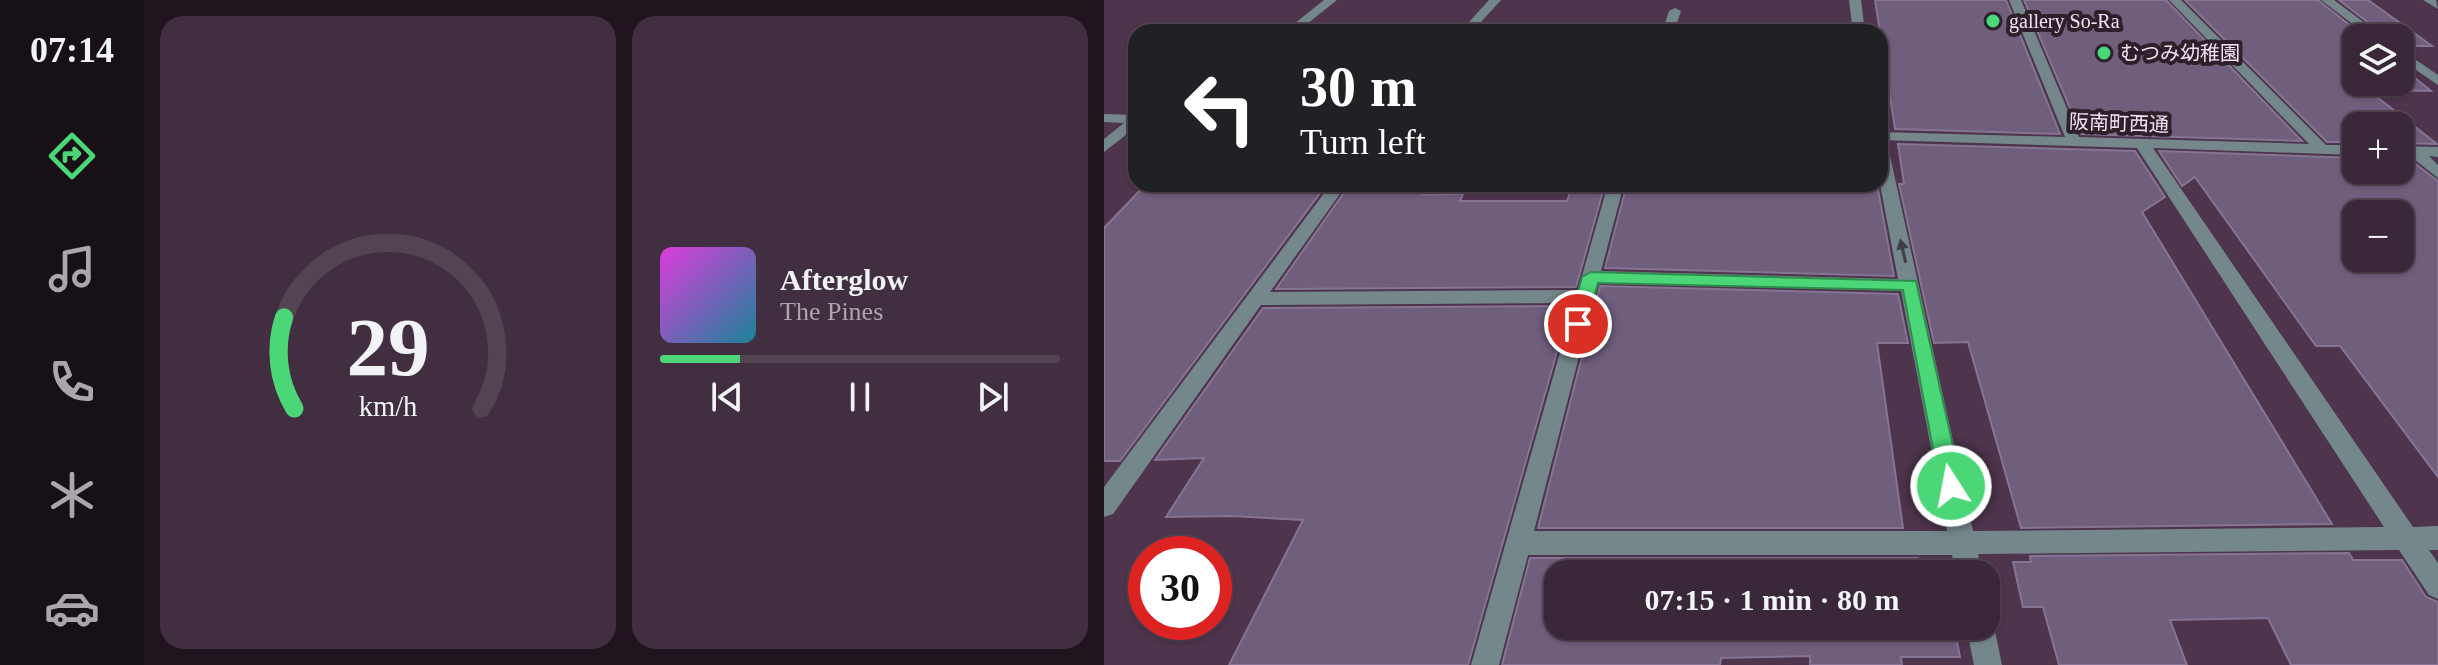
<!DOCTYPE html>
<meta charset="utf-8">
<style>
body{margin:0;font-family:"Times New Roman","Noto Sans JP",serif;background:#412f41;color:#f1f3f6;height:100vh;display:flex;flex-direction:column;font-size:30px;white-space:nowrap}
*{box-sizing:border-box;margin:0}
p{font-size:26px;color:#aba5ae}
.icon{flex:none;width:44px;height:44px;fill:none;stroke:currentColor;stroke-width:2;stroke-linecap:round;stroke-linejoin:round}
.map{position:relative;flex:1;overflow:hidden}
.details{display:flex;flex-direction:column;gap:16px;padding:16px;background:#20151f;width:960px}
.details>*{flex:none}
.banner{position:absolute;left:24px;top:24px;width:760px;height:168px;border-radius:24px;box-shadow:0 2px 6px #0004,0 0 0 2px #544453;background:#202124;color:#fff;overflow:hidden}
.buttons{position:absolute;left:1238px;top:24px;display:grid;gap:16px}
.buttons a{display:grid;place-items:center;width:72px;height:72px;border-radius:16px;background:#3a2739;box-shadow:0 2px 6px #0004,0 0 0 2px #544453;font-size:40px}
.speed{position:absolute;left:24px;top:536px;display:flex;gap:16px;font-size:40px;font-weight:700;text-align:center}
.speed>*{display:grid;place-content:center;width:104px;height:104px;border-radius:50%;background:#3a2739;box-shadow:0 2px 6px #0004,0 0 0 2px #544453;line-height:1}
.speed .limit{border:12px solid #d22;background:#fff;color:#111}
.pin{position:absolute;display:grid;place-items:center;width:68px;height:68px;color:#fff;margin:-34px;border:4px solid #fff;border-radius:50%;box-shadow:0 2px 8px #0007}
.me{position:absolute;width:88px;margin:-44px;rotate:349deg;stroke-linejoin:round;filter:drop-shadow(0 0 6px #0008)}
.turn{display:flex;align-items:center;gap:28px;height:168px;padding:0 40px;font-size:36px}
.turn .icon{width:104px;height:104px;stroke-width:2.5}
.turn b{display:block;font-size:56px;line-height:68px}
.details .widget{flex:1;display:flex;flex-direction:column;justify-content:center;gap:12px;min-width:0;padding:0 28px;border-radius:24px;background:#412f41}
.details .dial{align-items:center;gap:0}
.dial svg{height:208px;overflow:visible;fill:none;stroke:#544453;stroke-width:7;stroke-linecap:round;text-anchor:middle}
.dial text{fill:#f1f3f6;stroke:none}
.song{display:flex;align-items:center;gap:24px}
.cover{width:96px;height:96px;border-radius:12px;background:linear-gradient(135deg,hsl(300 70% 55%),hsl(190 70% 35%))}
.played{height:8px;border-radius:4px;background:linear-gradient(90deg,#4bd677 20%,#544453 20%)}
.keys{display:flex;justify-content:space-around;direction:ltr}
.details .tiles{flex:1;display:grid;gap:16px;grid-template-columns:repeat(2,1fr)}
.trip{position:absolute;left:440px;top:560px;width:456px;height:80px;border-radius:24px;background:#3a2739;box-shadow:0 2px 6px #0004,0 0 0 2px #544453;font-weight:600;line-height:80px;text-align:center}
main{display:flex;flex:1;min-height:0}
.dock{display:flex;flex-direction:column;width:144px;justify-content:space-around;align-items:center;background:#171017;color:#aba5ae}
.dock .icon{width:56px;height:56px}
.dock .active{color:#4bd677}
.dock b{font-size:36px;color:#f1f3f6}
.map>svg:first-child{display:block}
</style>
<main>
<nav class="dock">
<b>07:14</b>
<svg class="icon active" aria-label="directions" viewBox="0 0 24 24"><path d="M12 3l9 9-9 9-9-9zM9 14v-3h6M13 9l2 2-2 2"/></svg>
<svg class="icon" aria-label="music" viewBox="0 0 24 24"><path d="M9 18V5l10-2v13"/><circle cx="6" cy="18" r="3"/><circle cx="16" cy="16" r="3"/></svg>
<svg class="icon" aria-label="phone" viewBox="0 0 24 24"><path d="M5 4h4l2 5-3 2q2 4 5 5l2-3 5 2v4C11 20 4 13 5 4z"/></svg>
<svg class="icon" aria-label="climate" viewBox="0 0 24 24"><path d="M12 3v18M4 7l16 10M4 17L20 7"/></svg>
<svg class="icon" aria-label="car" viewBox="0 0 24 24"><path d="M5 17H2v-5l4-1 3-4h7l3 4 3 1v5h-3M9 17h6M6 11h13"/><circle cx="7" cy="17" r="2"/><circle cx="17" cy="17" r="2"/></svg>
</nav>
<section class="details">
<div class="tiles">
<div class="widget dial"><svg viewBox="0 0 100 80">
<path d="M14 69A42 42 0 1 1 86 69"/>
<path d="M14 69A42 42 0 0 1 10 34" stroke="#4bd677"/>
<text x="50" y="56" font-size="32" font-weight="700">29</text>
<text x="50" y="72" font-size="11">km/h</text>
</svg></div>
<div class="widget">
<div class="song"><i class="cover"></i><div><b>Afterglow</b><p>The Pines</p></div></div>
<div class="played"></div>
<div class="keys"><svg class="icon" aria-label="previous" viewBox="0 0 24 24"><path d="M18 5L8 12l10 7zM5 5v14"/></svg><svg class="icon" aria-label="pause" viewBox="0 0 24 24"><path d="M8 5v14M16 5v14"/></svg><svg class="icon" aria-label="next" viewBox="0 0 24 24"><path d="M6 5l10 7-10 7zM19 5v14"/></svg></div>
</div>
</div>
</section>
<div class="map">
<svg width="1334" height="665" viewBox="0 0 1334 665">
<rect width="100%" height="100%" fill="#4e344c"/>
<path fill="#705e7d" stroke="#867494" stroke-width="2" fill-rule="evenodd" d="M771 0H902L956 134 791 129Z
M920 0H1062L1198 141 977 134Z
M1081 0H1214L1262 38H1252V82H1296V66L1327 91 1264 90 1333 144 1296 143V126H1252V142H1223Z
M1235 0H1264L1328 46H1296V38H1284Z
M794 144 1031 151 1061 197 1038 212 1228 524 917 528 864 342 830 343 795 184H800Z
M1055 151 1252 158V170H1296V159H1305L1334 181V477L1236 346H1212L1091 177 1078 186ZM1252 214H1296V258H1252Z
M42 184H223L16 461H0V228Z
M246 184H323L318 195 359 194 356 201H463L469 184H501L472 287 172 289Z
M523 184H773L790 276 501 268Z
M496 286 794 294 804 343H773L799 528H434Z
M466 306 364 665H125L199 520 128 516 62 517 100 458 51 460 159 308Z
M1245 553 1249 560H1298L1322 597 1334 602V665H1187L1164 618 1066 620 1083 665H955L939 607H919L909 562H927L926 556Z
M426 558H814L831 574H454V626H850L856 657H797L798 665H706V656L617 658 616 665H398Z"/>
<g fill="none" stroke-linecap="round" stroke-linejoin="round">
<path fill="#74888c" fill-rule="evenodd" d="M220 0H233L193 32H180Z
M385 0H397L368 32H356Z
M745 0H757L761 32H749Z
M905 0H917L975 137 1205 144 1065 0H1077L1222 145H1252V155L1049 148 1309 527 1334 526V550H1325L1334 563V599L1325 595 1295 550 874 554 878 574H852L848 555H424L395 665H367L470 303 157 305 9 514 0 517V487L227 184H243L166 292 474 290 504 184H520L497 271 794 279 776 184V142L784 147 869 531 1280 527 1033 148 776 140V132L961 137ZM494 283 797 291 843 531H430Z
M1217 0H1230L1281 38H1267Z
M1319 0H1332L1334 9Z
M571 8 577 11 570 32H558L565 11Z
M1296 49 1334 75V85L1296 59Z
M0 114 32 115V127L0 152V139L20 123 0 122Z
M1296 146 1334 147V157L1325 156 1334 165V178L1306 156H1296Z
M882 615 890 626 898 665H870L862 626H882Z"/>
</g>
<defs><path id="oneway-solid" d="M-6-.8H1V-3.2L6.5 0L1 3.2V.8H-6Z" transform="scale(2)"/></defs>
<use fill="#423f48" href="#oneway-solid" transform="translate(799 251) rotate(-103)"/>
<path fill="#4bd677" stroke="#318b4d" stroke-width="2" d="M487 272 812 281 858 486 855 492 847 495 839 492 836 486 799 290 494 283 483 324 474 330 465 324 478 277Z"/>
<g fill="#4bd677" stroke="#2d202b" stroke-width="3">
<circle cx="889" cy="21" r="8"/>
<circle cx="1000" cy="53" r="8"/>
</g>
<g text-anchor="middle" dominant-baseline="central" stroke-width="8" stroke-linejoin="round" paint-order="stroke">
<g font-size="20" fill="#f2e1f0" stroke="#2d202b" text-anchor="start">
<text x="905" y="21">gallery So-Ra</text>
<text x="1016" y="53">むつみ幼稚園</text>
</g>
<g font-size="20" fill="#f2e1f0" stroke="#2d202b">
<text transform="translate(1015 123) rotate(2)">阪南町西通</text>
</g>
</g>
</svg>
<div class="buttons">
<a><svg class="icon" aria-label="layers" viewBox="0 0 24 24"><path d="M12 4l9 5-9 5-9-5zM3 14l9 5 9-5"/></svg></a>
<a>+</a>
<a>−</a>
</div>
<div class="speed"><div class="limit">30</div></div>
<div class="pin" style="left:474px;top:324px;background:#d93025"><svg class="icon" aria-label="arrive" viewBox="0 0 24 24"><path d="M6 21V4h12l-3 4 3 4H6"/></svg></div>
<svg class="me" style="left:847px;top:486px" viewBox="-20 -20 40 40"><circle r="17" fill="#4bd677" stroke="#fff" stroke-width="3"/><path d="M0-11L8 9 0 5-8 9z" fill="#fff"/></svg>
<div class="trip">07:15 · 1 min · 80 m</div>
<div class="banner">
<div class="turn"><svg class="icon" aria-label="left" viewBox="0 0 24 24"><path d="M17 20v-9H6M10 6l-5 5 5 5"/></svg><div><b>30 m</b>Turn left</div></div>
</div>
</div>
</main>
